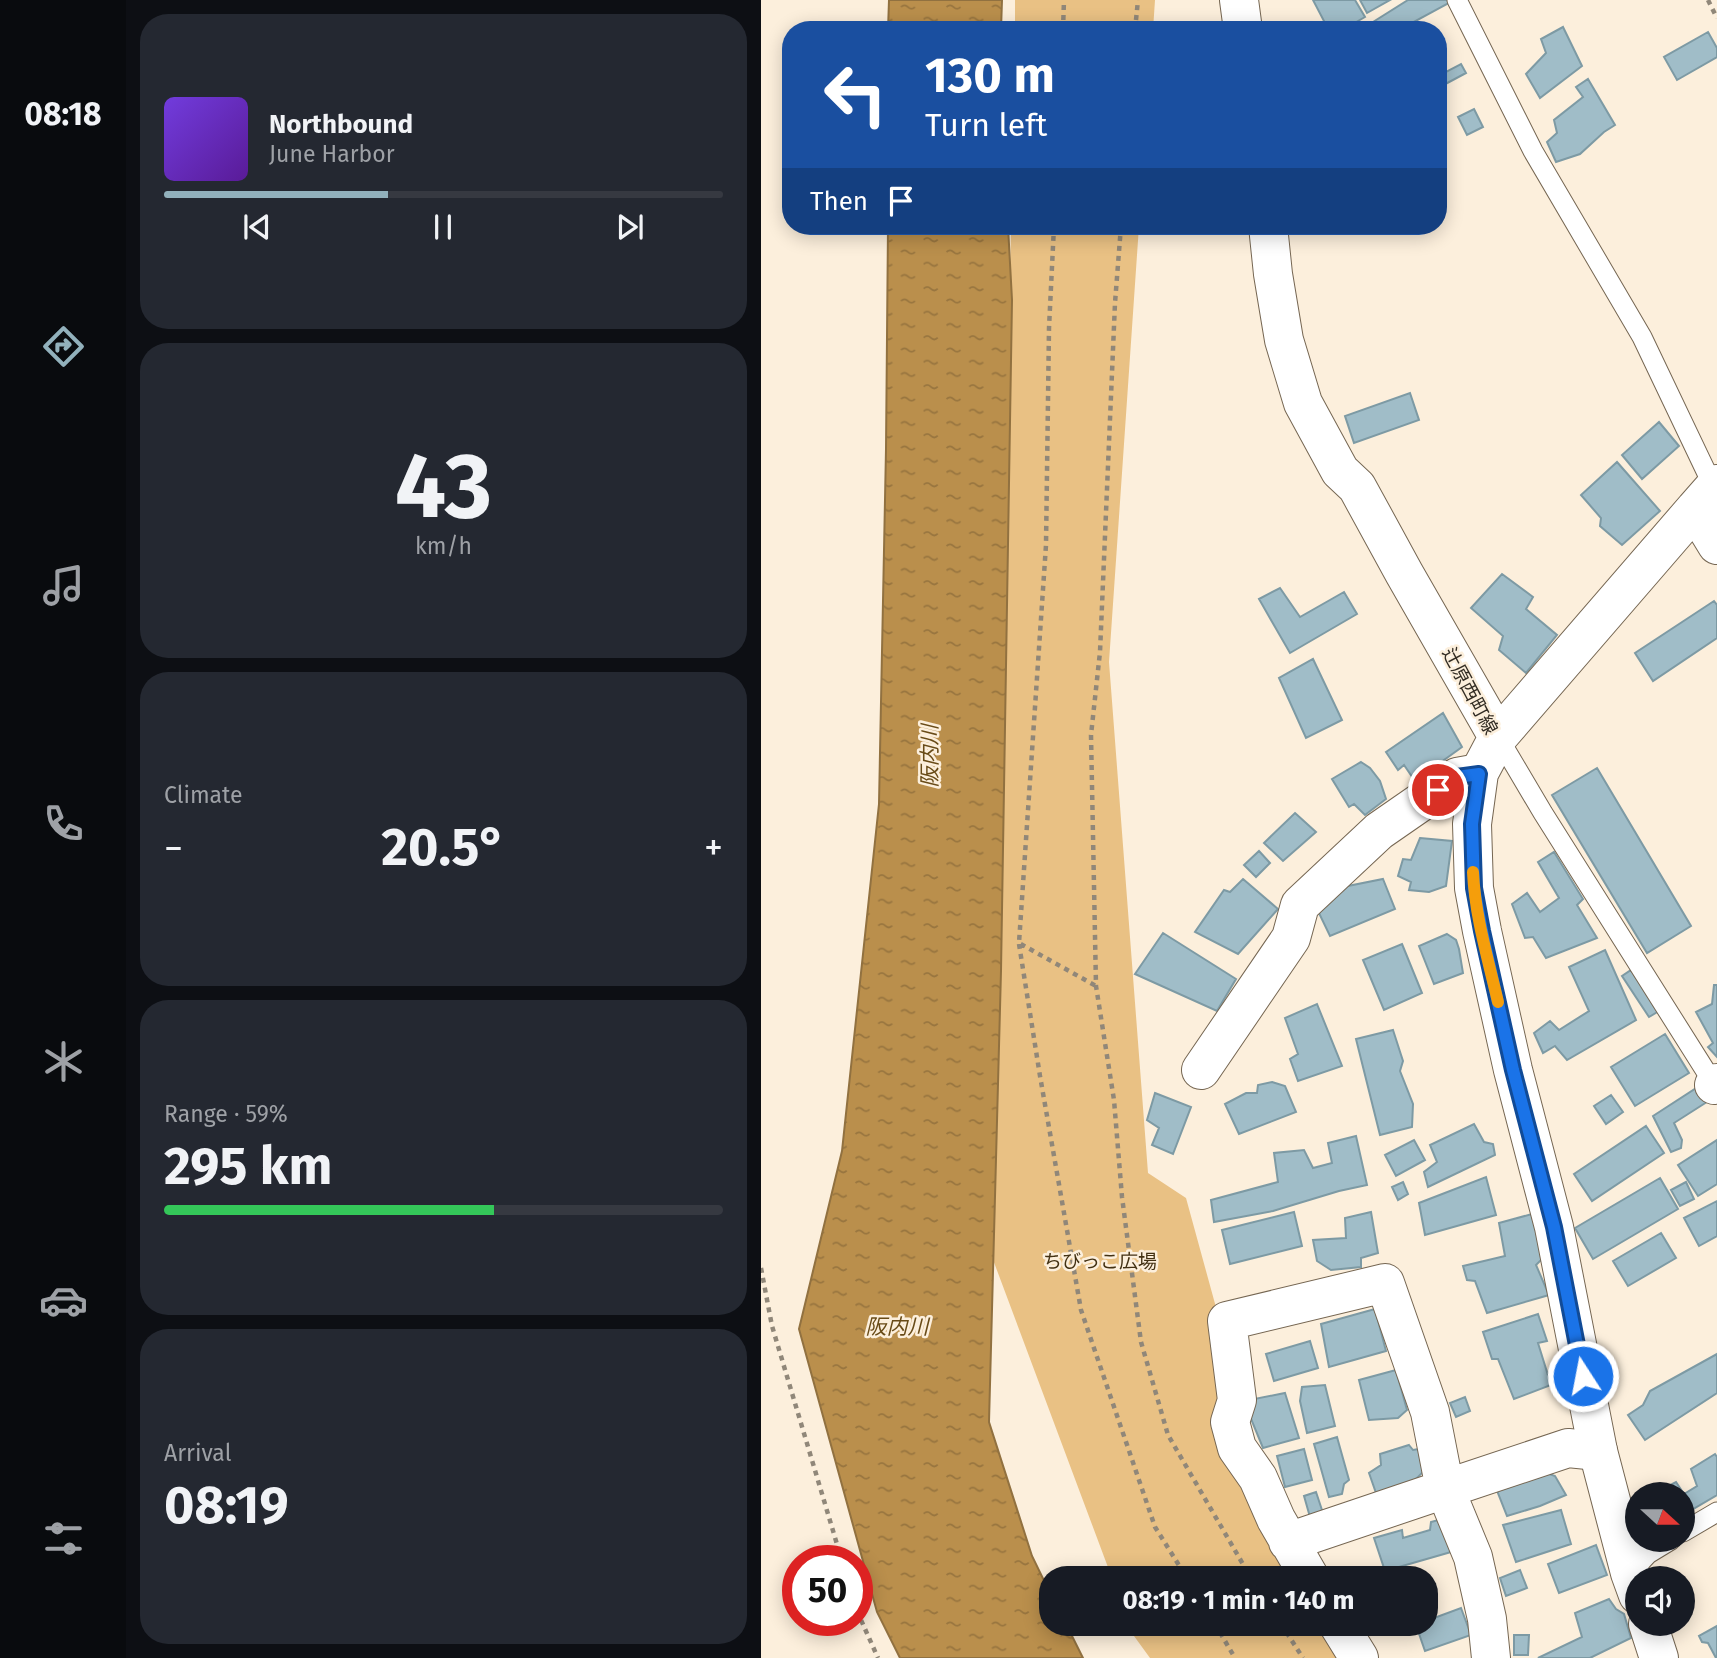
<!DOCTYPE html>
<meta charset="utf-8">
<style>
body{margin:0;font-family:"Fira Sans","Noto Sans JP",sans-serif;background:#242831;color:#f1f3f6;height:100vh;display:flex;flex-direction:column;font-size:26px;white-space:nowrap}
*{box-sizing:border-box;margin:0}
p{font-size:23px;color:#9ea1a6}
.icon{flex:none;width:38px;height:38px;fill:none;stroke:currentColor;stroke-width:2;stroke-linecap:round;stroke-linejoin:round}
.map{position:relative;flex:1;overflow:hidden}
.sheet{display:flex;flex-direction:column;gap:14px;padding:14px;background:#0d0f14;width:635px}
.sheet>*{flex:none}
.hud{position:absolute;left:21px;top:21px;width:665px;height:214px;border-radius:28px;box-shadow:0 4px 18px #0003;background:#1a4fa0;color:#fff;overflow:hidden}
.needle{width:46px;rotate:111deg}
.buttons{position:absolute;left:864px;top:1482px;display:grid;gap:14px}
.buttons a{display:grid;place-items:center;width:70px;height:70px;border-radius:50%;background:#171b24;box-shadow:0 4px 18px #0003;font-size:35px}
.speed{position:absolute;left:21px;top:1545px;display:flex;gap:14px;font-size:35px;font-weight:700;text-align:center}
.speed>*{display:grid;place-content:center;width:91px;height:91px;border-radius:50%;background:#171b24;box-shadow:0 4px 18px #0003;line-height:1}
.speed .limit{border:10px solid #d22;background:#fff;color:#111}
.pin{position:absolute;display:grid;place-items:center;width:60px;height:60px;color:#fff;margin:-30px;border:4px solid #fff;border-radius:50%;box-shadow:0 2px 7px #0007}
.me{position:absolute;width:77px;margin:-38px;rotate:349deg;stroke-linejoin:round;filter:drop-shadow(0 0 5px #0008)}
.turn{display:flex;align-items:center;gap:24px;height:147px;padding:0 28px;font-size:32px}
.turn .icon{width:91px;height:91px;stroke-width:2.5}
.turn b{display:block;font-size:49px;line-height:60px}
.then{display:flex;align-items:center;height:66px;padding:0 28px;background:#0003;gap:14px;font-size:26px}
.big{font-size:52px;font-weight:700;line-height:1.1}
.sheet .card{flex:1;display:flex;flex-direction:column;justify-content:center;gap:10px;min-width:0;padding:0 24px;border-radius:28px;background:#242831}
.sheet .dial{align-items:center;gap:0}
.dial b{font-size:91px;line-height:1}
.song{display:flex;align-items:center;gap:21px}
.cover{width:84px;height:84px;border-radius:10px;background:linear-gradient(135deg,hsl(260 70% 55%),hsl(270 70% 35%))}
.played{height:7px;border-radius:4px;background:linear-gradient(90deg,#92b1bc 40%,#363941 40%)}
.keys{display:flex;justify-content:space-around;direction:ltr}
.heat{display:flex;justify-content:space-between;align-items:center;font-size:38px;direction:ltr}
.charge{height:10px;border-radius:5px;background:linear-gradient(90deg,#34c759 59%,#363941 0)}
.trip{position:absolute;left:278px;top:1566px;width:399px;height:70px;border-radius:28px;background:#171b24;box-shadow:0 4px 18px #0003;font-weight:700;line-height:70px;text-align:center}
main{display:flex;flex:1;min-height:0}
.menu{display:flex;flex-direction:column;width:126px;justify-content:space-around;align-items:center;background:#090b0e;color:#9ea1a6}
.menu .icon{width:49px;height:49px}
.menu .active{color:#92b1bc}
.menu b{font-size:32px;color:#f1f3f6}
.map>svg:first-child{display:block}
</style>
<main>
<nav class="menu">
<b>08:18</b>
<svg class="icon active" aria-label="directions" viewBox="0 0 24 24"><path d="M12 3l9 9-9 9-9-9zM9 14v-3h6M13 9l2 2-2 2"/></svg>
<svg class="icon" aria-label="music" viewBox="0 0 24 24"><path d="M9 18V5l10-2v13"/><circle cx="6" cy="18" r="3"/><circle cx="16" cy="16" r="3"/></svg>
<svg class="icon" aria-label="phone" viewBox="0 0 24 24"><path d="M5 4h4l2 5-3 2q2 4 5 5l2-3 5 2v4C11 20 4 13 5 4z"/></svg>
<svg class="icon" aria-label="climate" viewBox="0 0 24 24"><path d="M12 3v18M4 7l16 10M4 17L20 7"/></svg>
<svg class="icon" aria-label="car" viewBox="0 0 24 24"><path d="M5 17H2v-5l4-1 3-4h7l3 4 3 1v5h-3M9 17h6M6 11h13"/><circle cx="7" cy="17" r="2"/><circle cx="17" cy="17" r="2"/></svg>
<svg class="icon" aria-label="filters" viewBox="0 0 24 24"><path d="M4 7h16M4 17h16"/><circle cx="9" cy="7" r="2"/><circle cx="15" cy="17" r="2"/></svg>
</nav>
<section class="sheet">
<div class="card">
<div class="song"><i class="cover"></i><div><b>Northbound</b><p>June Harbor</p></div></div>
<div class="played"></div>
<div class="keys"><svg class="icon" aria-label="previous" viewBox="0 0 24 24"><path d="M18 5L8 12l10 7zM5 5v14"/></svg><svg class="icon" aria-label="pause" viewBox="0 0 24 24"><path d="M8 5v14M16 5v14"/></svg><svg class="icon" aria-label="next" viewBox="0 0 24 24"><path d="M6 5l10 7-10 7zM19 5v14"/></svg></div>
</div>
<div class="card dial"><b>43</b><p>km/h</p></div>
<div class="card"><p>Climate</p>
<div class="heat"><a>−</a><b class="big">20.5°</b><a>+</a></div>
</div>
<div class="card"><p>Range · 59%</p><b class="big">295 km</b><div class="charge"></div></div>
<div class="card"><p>Arrival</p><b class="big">08:19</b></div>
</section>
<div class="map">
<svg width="956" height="1658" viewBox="0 0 956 1658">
<defs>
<pattern id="water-ripples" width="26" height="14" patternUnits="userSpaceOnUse" patternTransform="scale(1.75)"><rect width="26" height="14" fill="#ba8f4c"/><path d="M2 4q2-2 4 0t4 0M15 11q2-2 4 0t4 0" fill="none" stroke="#98753f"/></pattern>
</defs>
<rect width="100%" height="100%" fill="#fcefdc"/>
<path fill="#e9c184" d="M254 0H394L392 30H254Z
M250 226H378L348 662 387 1173 425 1198 456 1311 462 1395 538 1578H351L231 1257Z
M368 1624H564L584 1658H389L373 1636Z"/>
<path fill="url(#water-ripples)" stroke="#917140" stroke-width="2" d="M128 0H241L240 30H127Z
M127 226H247L251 300 240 971 228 1422 271 1556 290 1595V1624H305L322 1658H139L116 1612 38 1329 81 1151 118 804 125 449Z"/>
<path fill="#a0bdc8" stroke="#7d9aa4" stroke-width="2" d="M552 0H594L604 17 583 29 564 23Z
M599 0H629L606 13Z
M647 0H686L688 3 638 30H617L612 22Z
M802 27 821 66 779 98 765 74 785 53 780 39Z
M947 32 956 48V57L916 80 903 57Z
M700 64 705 73 677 88V76Z
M827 79 854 125 843 132 819 154 795 162 786 142 796 133 793 120 822 97 815 87Z
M713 109 722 127 706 135 697 117Z
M649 393 658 420 593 443 584 416Z
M898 422 918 446 881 479 861 455Z
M856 462 899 511 861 545 839 526 840 518 820 495Z
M741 574 772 597 765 609 796 635 765 673 738 650 742 636 710 608Z
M519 588 539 617 583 592 596 614 529 653 498 599Z
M953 601 956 605V638L892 681 874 653Z
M552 659 581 720 545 738 518 678Z
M682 713 701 747 654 781 643 765 637 770 625 752Z
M600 762 609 768 619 781 625 799 604 815 593 804 588 807 571 779Z
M836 768 930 926 886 953 791 795Z
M534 813 555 832 522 861 503 843Z
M659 838 691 841 685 886 668 892 648 890 650 882 637 876 642 859 650 860Z
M498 851 509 863 495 877 483 865Z
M793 852 822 899 816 905 836 938 785 958 772 937 764 938 751 904 766 893 779 912 798 898 777 862Z
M482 879 517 909 477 954 434 932 463 890 469 892Z
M622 879 634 909 569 936 556 909 577 888Z
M402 933 475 979 456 1011 374 974Z
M686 934 695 940 698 949 702 973 673 984 658 946Z
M641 944 661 993 623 1010 602 960Z
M844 950 875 1020 806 1060 794 1046 782 1053 773 1033 789 1021 798 1030 828 1011 808 967Z
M870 970 898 1011 888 1017 861 976Z
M953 985H956V1057L947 1047 952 1043 935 1012 951 1004Z
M556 1004 581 1066 537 1081 529 1059 537 1054 524 1018Z
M632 1030 642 1061 639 1071 652 1104 651 1127 619 1135 595 1039Z
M904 1034 928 1073 874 1106 850 1067Z
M511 1082 524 1086 535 1112 478 1134 464 1104 485 1093H496L497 1085Z
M940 1085 949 1100 913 1123 921 1140 920 1148 910 1152 892 1116Z
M394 1093 430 1107 412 1154 391 1145 398 1128 386 1120Z
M850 1095 862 1112 845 1124 833 1106Z
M713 1124 723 1142 732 1144 734 1155 667 1187 663 1172 676 1162 669 1145Z
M885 1126 903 1153 831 1201 813 1174Z
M595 1136 606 1185 578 1191 512 1211 453 1222 450 1200 517 1182 513 1153 543 1150 552 1168 571 1163 567 1143Z
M653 1140 664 1160 635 1176 624 1155Z
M956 1140V1184L937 1196 917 1165Z
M725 1177 735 1215 664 1235 658 1203Z
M899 1178 917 1209 832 1259 814 1228Z
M642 1182 647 1194 637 1200 631 1187Z
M925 1182 933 1199 919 1206 910 1190Z
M956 1201V1236L938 1246 923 1218Z
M533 1212 541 1246 469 1264 461 1230Z
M610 1212 617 1253 600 1258V1267L570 1270 556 1261 552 1240 585 1238 584 1218Z
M771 1214 783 1257 775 1265 788 1295 726 1313 714 1281 706 1280 702 1266 744 1256 738 1223Z
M900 1233 915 1258 867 1286 852 1261Z
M614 1309 625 1351 568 1367 560 1324Z
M777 1314 786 1341 777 1343 790 1385 753 1399 737 1359H731L722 1332Z
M549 1341 557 1368 513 1381 505 1354Z
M956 1354V1393L884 1440 867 1415 882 1405 889 1391Z
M635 1370 646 1410 637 1418 608 1420 598 1380Z
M564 1385 574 1426 546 1433 539 1401 541 1387Z
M524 1393 538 1438 502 1448 488 1414 493 1399Z
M704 1397 709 1411 695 1417 689 1403Z
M576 1437 588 1480 583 1484 581 1494 568 1497 553 1444Z
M648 1445 652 1450 658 1449 664 1470 654 1480 615 1493 608 1473 620 1465 619 1454Z
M543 1449 551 1480 524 1487 516 1456Z
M954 1454 956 1457V1495L922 1515V1494H892L915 1482 923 1494 936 1486 930 1469Z
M783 1472 794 1476 805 1495 779 1506 746 1516 735 1488Z
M555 1492 562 1513 549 1517 543 1496Z
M800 1510 810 1544 755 1562 742 1525Z
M681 1519 690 1552 624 1571 613 1538 641 1530 642 1538 669 1530 670 1522Z
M835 1545 846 1575 798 1593 787 1564Z
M759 1570 766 1588 745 1596 739 1578Z
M848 1599 855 1609 863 1614 870 1638 829 1658H777L821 1637 814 1613Z
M700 1608 710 1635 664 1651 655 1625 665 1624V1621Z
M956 1626V1658H955L947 1643 941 1642 938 1636Z
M753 1635H768L767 1655H753Z"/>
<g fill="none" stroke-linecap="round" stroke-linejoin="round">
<g stroke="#756652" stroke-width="21">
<path id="lane" d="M696 0 772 151 881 337 953 488
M737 737 782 813 956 1089
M922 1532 956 1512
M869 1573 887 1554 910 1540"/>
</g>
<g stroke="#756652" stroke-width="40">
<path id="street" d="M956 484 934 509 956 545
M737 737 934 509
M440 1070 530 938 539 905 618 831 696 777 718 773
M953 1085 956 1083
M527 1542 684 1489 712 1557 726 1619 730 1658
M549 1578 515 1519 497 1478 476 1448 469 1422 476 1400 466 1321 624 1283 669 1412 684 1489 807 1448 837 1451
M577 1624 598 1658"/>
</g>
<g stroke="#756652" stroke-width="40">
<path id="secondary" d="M478 0 482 30
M507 226 512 274 523 340 542 403 579 471 596 487 643 573 737 737 718 773 711 824 713 888 721 931 752 1070 793 1227 837 1451 869 1573 877 1595
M887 1624 898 1658"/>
</g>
<path stroke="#908779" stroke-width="4.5" stroke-dasharray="5 5" stroke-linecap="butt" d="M947 0 956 18
M302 30 303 0
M374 30 377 0
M293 226 288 328 285 545 258 943 335 986
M360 226 354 303 339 652 330 735 335 986 353 1100 361 1197 380 1342 407 1435 490 1578
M258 944 279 1076 320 1310 394 1527 426 1578
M0 1268 11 1326 81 1561
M96 1611 117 1658
M454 1624 474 1658
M520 1624 542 1658"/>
<use href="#lane" stroke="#fff" stroke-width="19"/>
<use href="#street" stroke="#fff" stroke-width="38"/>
<use href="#secondary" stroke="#fff" stroke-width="38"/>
</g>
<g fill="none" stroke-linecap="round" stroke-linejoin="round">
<g stroke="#114b97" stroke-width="18">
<path id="route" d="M677 790 696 777 718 774 711 824 713 888 721 931 752 1070 793 1227 822 1376"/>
</g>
<use href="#route" stroke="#1a73e8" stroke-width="12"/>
<path stroke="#f59e0b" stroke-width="12" d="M712 872C714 916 727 959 737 1002"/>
</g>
<g text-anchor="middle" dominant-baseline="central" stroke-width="5" stroke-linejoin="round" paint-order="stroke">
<g font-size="19" fill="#322c23" stroke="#fcefdc">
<text transform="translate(709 691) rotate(62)">辻原西町線</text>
</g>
<g font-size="19" fill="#433113" stroke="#fcefdc">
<text x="339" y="1261">ちびっこ広場</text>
</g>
<g font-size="21" font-style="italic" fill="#694b17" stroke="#fcefdc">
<text transform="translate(169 756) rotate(-90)">阪内川</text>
<text x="136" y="1327">阪内川</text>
</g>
</g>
</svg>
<div class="buttons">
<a><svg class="needle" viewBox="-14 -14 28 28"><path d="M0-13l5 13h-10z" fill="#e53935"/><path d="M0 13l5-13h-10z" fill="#9ea1a6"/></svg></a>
<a><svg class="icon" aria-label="sound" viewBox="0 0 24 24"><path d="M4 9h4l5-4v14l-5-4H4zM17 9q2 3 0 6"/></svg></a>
</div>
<div class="speed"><div class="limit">50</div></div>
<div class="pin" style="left:677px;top:790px;background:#d93025"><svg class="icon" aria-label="arrive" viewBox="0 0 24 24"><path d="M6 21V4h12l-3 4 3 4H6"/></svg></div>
<svg class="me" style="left:822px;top:1376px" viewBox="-20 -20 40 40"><circle r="17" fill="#1a73e8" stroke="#fff" stroke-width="3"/><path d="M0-11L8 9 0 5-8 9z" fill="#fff"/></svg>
<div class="trip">08:19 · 1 min · 140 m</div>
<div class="hud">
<div class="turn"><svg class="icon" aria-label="left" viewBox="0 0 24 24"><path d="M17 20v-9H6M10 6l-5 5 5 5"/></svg><div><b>130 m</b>Turn left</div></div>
<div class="then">Then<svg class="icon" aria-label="arrive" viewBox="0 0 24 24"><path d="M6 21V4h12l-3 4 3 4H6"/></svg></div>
</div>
</div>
</main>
